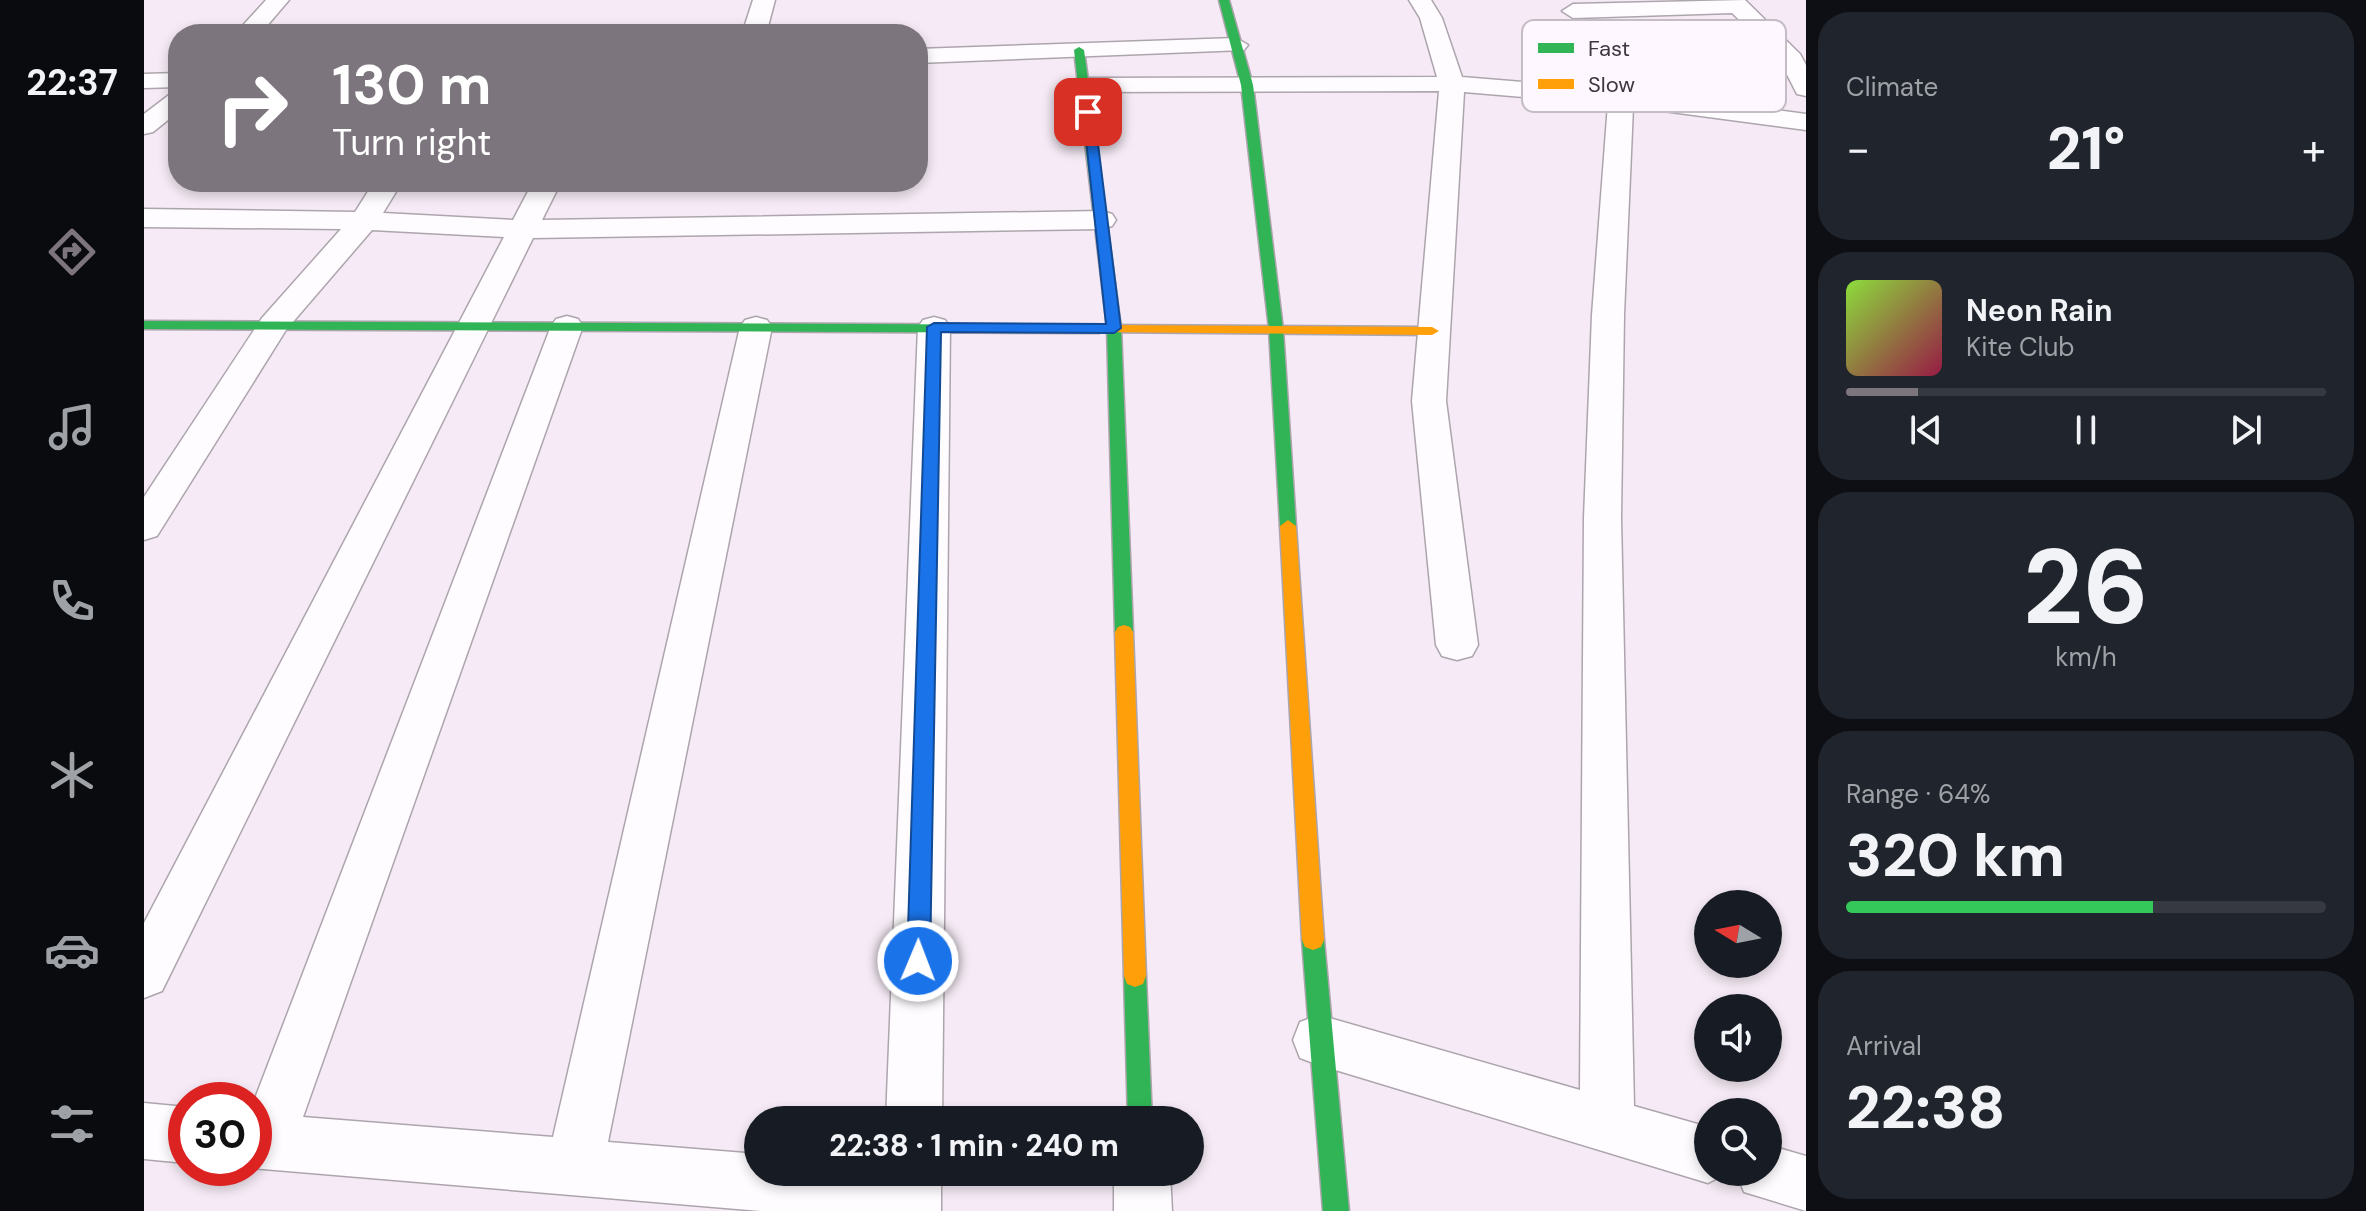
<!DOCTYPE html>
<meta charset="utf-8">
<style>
body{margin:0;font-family:"DM Sans",sans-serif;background:#20242c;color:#f1f3f6;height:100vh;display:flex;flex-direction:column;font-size:30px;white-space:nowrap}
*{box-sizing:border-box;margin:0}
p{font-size:26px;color:#9ea1a6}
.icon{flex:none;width:44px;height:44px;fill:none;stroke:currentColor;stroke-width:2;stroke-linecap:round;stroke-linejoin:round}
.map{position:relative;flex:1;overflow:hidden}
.side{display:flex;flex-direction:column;gap:12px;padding:12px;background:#0d0f14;width:560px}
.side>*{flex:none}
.guide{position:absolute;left:24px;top:24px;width:760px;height:168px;border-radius:32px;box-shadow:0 4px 12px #0003;background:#7d757d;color:#fff;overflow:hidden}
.needle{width:52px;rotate:280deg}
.buttons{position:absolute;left:1550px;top:890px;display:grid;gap:16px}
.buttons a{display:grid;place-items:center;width:88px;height:88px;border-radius:50%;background:#171b24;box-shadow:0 4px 12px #0003;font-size:40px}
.speed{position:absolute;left:24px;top:1082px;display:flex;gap:16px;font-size:40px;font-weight:700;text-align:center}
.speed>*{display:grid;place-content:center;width:104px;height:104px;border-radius:50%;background:#171b24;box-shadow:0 4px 12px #0003;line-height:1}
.speed .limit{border:12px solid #d22;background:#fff;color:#111}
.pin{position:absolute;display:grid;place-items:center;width:68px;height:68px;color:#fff;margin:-34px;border-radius:16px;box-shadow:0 4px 12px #0006}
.me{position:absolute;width:88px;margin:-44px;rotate:1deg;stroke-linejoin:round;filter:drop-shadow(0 0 6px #0008)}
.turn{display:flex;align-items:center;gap:28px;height:168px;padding:0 32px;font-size:36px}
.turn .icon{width:104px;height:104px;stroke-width:2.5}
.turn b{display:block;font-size:56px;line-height:68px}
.big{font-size:60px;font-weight:800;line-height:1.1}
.side .widget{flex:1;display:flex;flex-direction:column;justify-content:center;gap:12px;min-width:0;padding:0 28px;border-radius:32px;background:#20242c}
.side .dial{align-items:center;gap:0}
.dial b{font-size:104px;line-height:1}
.song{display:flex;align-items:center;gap:24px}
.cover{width:96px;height:96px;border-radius:12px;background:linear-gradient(135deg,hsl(90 70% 55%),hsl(340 70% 35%))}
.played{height:8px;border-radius:4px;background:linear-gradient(90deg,#7d757d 15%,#363941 15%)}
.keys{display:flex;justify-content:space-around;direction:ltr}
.heat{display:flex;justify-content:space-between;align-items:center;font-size:44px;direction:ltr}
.charge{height:12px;border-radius:6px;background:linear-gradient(90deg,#34c759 64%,#363941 0)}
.trip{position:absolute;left:600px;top:1106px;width:460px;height:80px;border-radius:40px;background:#171b24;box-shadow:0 4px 12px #0003;font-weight:800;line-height:80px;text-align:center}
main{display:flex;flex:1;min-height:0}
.dock{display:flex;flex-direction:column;width:144px;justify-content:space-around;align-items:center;background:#090b0e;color:#9ea1a6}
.dock .icon{width:56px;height:56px}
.dock .active{color:#7d757d}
.dock b{font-size:36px;color:#f1f3f6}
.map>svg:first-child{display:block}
</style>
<main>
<nav class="dock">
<b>22:37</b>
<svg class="icon active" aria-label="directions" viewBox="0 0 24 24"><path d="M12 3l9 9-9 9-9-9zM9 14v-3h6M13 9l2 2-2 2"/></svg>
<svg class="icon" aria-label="music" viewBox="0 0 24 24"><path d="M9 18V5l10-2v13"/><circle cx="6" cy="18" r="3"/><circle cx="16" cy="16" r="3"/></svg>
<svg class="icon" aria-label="phone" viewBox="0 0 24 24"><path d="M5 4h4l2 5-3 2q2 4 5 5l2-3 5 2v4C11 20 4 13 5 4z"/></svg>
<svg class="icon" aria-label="climate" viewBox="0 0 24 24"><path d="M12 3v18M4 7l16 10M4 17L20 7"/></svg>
<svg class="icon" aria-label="car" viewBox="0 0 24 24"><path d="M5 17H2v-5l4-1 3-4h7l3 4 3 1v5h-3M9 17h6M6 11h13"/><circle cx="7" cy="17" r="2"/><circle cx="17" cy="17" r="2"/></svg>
<svg class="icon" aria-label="filters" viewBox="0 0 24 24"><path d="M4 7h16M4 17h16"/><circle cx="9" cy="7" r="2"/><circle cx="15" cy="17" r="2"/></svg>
</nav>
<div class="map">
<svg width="1662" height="1211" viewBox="0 0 1662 1211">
<rect width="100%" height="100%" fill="#f5eaf5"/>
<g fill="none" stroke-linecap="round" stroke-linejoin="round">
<g stroke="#ada5ad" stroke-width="3">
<path id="street" d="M122 0H145L116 34H91Z
M609 0H631L622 34H598Z
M1265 0H1287L1298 18 1318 77 1477 90 1662 114V130L1489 107 1480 315 1477 518 1490 1106 1564 1127V1172H1585L1564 1183 1175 1065 1156 1058 1149 1040 1156 1022 1175 1015 1436 1090 1440 518 1448 315 1464 104 1320 92 1302 401 1334 645 1328 656 1313 660 1298 656 1292 645 1268 401 1295 91 941 92 929 85 941 78 1293 77 1276 18Z
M1601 0 1656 54 1662 65V96L1653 94 1634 57 1588 13 1429 18 1418 11 1429 4Z
M1092 38 1104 45 1100 50 774 63V49Z
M34 73V87L0 88V74Z
M34 92V112L9 132 0 134V114L25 95Z
M230 182H258L239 213 369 220 389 182H417L398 220 958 211 968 214 972 220 968 226 958 229 389 238 18 991 0 998V923L360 237 228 230 142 330 13 536 0 540V497L118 318 197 229 0 227V209L211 212Z
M423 316 434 319 439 326 159 1117 409 1137 596 327 601 320 612 317 623 320 628 327 464 1142 614 1154V1172H713L740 1184 741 1172H797V1211H617L108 1168 110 1101 407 326 412 319Z
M790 317 801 320 806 327 798 1120H742L774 327 779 320Z
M0 1103 42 1107V1163L0 1159Z
M1624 1145 1662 1156V1211L1600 1192 1592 1172H1624Z
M970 1172H1026L1028 1211H970Z"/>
</g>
<g stroke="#ada5ad" stroke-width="3">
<path id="fast" d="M1075 0H1085L1109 85 1139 329 1152 526 1144 532 1136 526 1125 329 1097 85Z
M935 47 940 50 977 328 989 632 986 637H974L971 632 963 328 930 50Z
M0 321 955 325 962 329 955 333 0 329Z
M1169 930 1177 933 1180 940 1205 1211H1179L1158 940 1161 933Z
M991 965 999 968 1002 976 1008 1120H984L980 976 983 968Z"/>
</g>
<g stroke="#ada5ad" stroke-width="3">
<path id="slow" d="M955 325 1288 327 1295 331 1288 335 950 332V326Z
M1144 520 1152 526 1180 940 1177 947 1169 950 1161 947 1158 940 1136 526Z
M980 625 986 627 989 632 1002 976 999 984 991 987 983 984 980 976 971 632 974 627Z"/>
</g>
<use href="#street" fill="#fefcfe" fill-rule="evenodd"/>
<use href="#fast" fill="#30b455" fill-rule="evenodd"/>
<use href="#slow" fill="#ff9f0a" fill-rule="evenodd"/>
</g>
<path fill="#1a73e8" stroke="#114b97" stroke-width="2" d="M944 109 950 112 977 328 970 333 797 332 786 961 782 969 774 972 766 969 763 961 783 327 790 323 962 324 939 112Z"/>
<rect x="1378" y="20" width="264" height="92" rx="12" fill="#fff7ff" stroke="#c5bdc5" stroke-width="2"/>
<rect x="1394" y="43" width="36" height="10" fill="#30b455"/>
<rect x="1394" y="79" width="36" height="10" fill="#ff9f0a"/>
<g font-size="22" fill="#3d363d">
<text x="1444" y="56">Fast</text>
<text x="1444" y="92">Slow</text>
</g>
</svg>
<div class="buttons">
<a><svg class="needle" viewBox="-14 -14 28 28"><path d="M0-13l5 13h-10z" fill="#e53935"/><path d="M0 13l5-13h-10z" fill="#9ea1a6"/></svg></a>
<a><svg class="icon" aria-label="sound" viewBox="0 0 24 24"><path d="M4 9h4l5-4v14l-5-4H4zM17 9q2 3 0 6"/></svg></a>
<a><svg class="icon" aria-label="search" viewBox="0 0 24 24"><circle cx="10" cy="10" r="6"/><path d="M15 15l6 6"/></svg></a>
</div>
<div class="speed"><div class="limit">30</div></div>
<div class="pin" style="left:944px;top:112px;background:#d93025"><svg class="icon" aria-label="arrive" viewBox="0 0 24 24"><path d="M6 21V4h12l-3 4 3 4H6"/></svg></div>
<svg class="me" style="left:774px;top:961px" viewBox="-20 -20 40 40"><circle r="17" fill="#1a73e8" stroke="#fff" stroke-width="3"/><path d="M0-11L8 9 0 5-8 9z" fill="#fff"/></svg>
<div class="trip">22:38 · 1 min · 240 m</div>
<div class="guide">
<div class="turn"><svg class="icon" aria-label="right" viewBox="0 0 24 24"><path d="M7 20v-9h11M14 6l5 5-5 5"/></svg><div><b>130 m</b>Turn right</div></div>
</div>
</div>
<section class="side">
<div class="widget"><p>Climate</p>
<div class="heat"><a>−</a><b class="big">21°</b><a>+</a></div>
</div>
<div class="widget">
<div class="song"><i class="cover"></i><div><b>Neon Rain</b><p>Kite Club</p></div></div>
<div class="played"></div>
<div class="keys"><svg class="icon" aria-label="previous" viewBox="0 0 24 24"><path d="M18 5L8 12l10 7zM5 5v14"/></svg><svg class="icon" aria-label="pause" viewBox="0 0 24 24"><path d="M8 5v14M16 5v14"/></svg><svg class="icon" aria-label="next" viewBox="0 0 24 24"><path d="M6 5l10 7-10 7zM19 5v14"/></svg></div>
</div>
<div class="widget dial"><b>26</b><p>km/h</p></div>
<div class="widget"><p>Range · 64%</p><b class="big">320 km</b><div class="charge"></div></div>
<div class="widget"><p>Arrival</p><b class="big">22:38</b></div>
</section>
</main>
